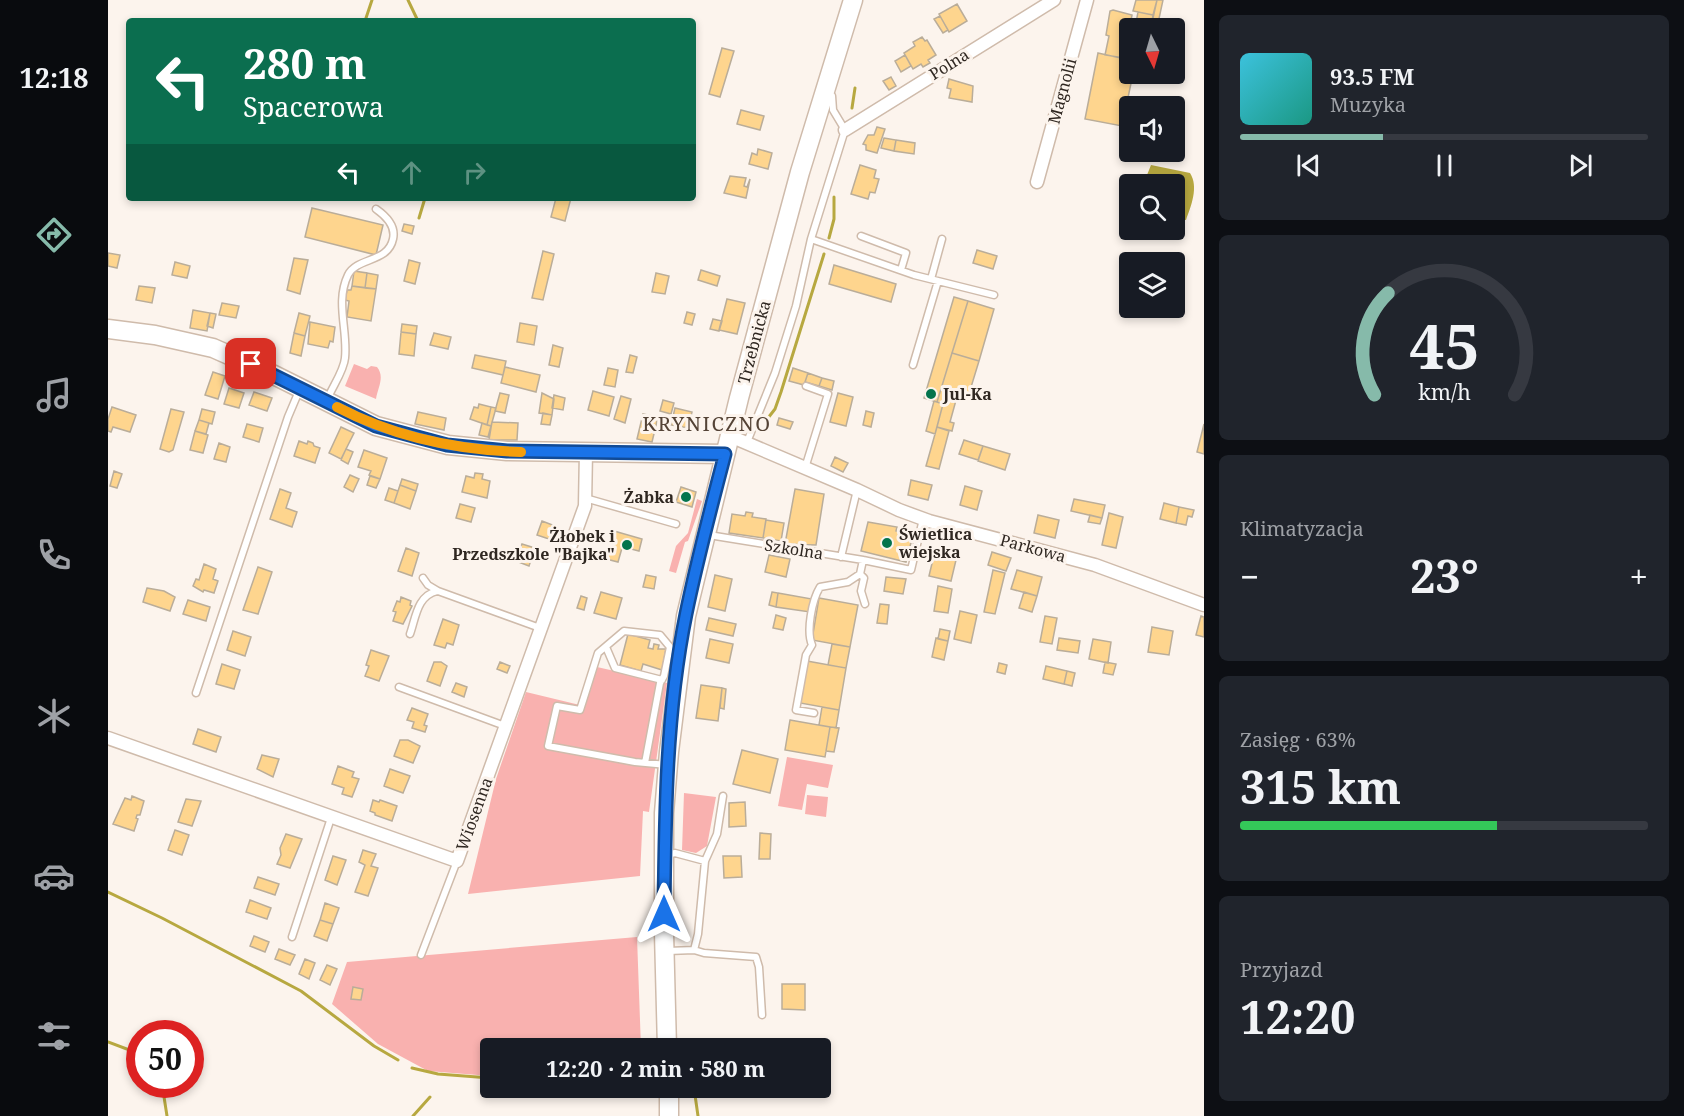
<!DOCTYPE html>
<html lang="pl">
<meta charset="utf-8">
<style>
body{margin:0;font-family:"Noto Serif",serif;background:#20242c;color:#f1f3f6;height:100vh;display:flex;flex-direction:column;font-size:22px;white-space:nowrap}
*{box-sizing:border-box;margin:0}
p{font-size:20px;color:#9ea1a6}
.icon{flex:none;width:33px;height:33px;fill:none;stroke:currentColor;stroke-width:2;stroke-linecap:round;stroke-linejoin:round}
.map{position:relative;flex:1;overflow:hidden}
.panel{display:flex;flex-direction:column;gap:15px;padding:15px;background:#0d0f14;width:480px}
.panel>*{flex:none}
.guide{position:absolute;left:18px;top:18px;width:570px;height:183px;border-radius:6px;box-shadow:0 3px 9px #0003;background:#0b6e4f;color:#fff;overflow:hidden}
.needle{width:39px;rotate:175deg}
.buttons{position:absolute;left:1011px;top:18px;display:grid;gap:12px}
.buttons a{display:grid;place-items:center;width:66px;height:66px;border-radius:6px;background:#171b24;box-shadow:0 3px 9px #0003;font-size:30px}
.speed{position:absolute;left:18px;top:1020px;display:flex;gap:12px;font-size:30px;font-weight:700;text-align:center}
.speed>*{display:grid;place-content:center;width:78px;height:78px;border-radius:50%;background:#171b24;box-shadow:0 3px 9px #0003;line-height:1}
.speed .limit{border:9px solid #d22;background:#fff;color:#111}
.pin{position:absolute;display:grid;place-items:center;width:51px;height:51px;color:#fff;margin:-26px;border-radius:12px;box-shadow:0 3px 9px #0006}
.me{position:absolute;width:66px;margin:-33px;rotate:0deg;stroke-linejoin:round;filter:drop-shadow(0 0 4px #0008)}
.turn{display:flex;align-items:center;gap:21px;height:126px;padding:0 18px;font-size:27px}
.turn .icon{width:78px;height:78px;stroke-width:2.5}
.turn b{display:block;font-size:42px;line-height:51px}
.lanes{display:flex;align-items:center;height:57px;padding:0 18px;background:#0003;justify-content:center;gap:30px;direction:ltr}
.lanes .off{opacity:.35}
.big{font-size:45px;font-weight:700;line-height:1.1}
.panel .tile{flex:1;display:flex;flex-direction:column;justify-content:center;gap:9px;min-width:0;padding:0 21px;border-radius:9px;background:#20242c}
.panel .dial{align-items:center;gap:0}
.dial svg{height:156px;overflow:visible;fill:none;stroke:#363941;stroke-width:7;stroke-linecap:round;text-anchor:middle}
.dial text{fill:#f1f3f6;stroke:none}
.song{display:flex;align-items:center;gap:18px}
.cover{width:72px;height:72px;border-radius:9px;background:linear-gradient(135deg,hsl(190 70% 55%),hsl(170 70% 35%))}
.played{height:6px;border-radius:3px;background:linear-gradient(90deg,#86baaa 35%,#363941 35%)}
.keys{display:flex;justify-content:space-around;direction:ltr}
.heat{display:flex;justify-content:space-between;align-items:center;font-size:33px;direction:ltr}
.charge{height:9px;border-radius:4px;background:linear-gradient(90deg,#34c759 63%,#363941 0)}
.trip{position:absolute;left:372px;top:1038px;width:351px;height:60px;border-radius:6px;background:#171b24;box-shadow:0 3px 9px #0003;font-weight:700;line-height:60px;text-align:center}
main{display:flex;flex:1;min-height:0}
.dock{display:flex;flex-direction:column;width:108px;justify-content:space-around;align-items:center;background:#090b0e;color:#9ea1a6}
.dock .icon{width:42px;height:42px}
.dock .current{color:#86baaa}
.dock b{font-size:27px;color:#f1f3f6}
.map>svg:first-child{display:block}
</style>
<main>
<nav class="dock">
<b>12:18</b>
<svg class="icon current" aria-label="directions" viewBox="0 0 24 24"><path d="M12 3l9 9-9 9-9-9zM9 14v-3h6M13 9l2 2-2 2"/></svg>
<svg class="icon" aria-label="music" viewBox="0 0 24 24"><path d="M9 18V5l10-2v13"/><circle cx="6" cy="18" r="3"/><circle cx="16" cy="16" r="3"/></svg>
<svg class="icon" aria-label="phone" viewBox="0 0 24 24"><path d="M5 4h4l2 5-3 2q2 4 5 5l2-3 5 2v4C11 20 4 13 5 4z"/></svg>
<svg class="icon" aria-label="climate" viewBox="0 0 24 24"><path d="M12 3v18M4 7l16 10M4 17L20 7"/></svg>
<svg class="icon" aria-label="car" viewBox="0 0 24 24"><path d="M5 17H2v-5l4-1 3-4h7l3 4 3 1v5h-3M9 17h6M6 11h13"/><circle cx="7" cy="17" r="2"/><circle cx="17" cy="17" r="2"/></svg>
<svg class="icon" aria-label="filters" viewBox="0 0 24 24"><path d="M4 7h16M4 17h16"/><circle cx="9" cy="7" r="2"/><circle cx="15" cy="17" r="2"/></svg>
</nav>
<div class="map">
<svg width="1096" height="1116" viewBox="0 0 1096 1116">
<rect width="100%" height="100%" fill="#fcf4ed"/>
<path fill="#f9b1af" d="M246 364 259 369 263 366 269 367C277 377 270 387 268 399L237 386Z
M589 499 594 501 580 541 577 542 568 573 561 571 568 546 580 533Z
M489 667 559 683 541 812 535 811 532 876 360 894 388 779 418 692 476 706Z
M679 757 725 765 720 788 699 784 694 810 670 806Z
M576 793 608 797 599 846 588 853 574 850Z
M699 795 720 797 718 817 697 814Z
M529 937 533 1048H382V1076L320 1071 270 1044 224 1004 239 962Z"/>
<path fill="#b7a840" d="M1043 165 1082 173C1091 187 1083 206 1078 220L1067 219 1066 184H1038L1039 175Z"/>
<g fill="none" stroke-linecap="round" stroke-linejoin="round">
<path stroke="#b7a840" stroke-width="3" d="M300 0 310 21
M257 21 264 0
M744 108 747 88
M311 218 317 198
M721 238 726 219V197
M660 418 667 409 673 392 716 254
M0 892 54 918 193 991 266 1046 290 1060
M0 1042 32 1054
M304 1068 330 1074 382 1078
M54 1084 59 1116
M586 1088 590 1116
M453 1096H484L545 1088
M305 1116 322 1097"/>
</g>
<path fill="#fed58e" stroke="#baad99" stroke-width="1.5" d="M1028 0H1049L1045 15 1025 11Z
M1049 0H1055L1049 28 1043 27Z
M849 4 859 21 841 32 831 14Z
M1005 10 1024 15 1016 58 997 55 1001 36 998 35 1002 11Z
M1030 12 1045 15 1043 27 1028 23Z
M832 16 840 30 835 33 826 19Z
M814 37 817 41 819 40 828 55 820 60 822 63 815 67 813 64 805 69 796 53 807 46 805 42Z
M614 48 626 51 612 97 601 94Z
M990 53 1022 60V74H1025L1014 126 977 119Z
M797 55 803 66 793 72 787 61Z
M783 77 788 86 781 90 775 81Z
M841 79 865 86 864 102 841 98 843 89 839 88Z
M633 110 656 116 652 130 629 124Z
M769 127 777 129 769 153 758 150V145L755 144 760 135H766Z
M776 138 788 140 786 151 773 148Z
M788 140 807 143 806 154 786 151Z
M650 149 664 153 660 169 641 164 644 153 649 155Z
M752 165 768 170 766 178 771 179 767 193 762 192 760 199 743 194Z
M622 176 638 178 636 186 639 187 642 179 638 198 616 193Z
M448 198H463L457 221 443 217Z
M204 208 275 225 268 255 197 237Z
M296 224 306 226 304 234 294 231Z
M869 250 889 256 885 269 865 263Z
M435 251 446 254 435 300 424 298Z
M0 253 12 255 9 268 0 266Z
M186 258 200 260 192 294 179 290Z
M301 260 312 263 307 284 296 281Z
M67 262 82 266 79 278 64 275Z
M726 265 788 284 783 302 721 284Z
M593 270 612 276 609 286 590 280Z
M246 271 259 273 257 288 244 286Z
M259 273 270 275 268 289 257 288Z
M548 273 561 276 557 294 544 292Z
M31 286 47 288 44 303 28 300Z
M244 286 268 289 263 321 239 317 241 301 237 300 239 290H243Z
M846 297 860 301 829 402 816 398Z
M619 299 637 303 629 334 611 330Z
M860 301 886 309 871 361 844 353Z
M114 303 131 306 128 318 111 315Z
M85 310 102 313 99 331 82 328Z
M579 312 587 314 584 325 576 323Z
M102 313 108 314 105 328 99 326Z
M191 313 202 316 197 336 186 333Z
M605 319 614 321 611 331 602 329Z
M202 322 227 327 225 342 222 341 220 348 200 344Z
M412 323 429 326 426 345 409 342Z
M294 324 309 326 308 334 293 332Z
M293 332 308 334 306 356 291 354Z
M186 333 197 336 193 356 182 353Z
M326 333 343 337 340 349 322 345Z
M445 345 455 348 451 367 441 365Z
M844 353 871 361 860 397 850 393 842 422 846 423 844 431 829 427 835 404 829 402Z
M367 355 398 361 395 375 364 368Z
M522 355 529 357 525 373 518 372Z
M397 367 432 375 428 392 393 383Z
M500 368 510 370 507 387 496 385Z
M685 368 700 373 696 385 681 381Z
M105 372 117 376 110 399 97 395Z
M700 373 714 378 711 386 697 382Z
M714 378 726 381 724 390 711 386Z
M121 388 136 393 131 408 116 404Z
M485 391 506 397 501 416 480 410Z
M146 392 164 398 159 411 141 405Z
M392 393 401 395 397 413 387 411Z
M434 393 446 399 444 415 431 413Z
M730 393 745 397 738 426 722 422Z
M446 395 457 398 455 410 444 408Z
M513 396 523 399 517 423 506 419Z
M555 400 566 403 563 414 552 411Z
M826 401 835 404 827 434 818 431Z
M371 404 383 407 379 425 362 419 366 407 370 408Z
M4 407 28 415 22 432 5 427 3 432 0 431V419Z
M383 407 388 408 383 426 379 425Z
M567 408 584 412 580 428 563 425Z
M63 409 76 412 65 450 61 452 52 449Z
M94 409 107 412 104 424 91 420Z
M758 411 766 413 763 427 755 425Z
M310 412 338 418 336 430 307 424Z
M435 413 444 415 442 425 433 424Z
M535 414 550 417 544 442 529 439Z
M671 418 685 422 682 429 669 425Z
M91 420 101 423 98 434 87 431Z
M384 422 410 423 409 440H381Z
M374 423 383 426 380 437 371 435Z
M139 424 155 428 151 442 135 437Z
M1096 424V454L1089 452Z
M233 427 246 433 233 459 221 453Z
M829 427 841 431 831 469 818 466Z
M87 431 100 435 95 453 82 450Z
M856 440 875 446 870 460 851 454Z
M191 441 199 444 200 441 205 443 206 446 212 448 207 463 186 456Z
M111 443 122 447 118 462 106 459Z
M875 446 902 454 897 470 870 461Z
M238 449 245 452 240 464 233 460Z
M256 450 279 458 272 479 261 475 263 471 250 467Z
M727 457 740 463 735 472 723 466Z
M6 471 14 474 9 488 2 486Z
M367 473 375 474 374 479 382 481 379 498 354 492 358 476 366 478Z
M242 475 251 479 245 492 236 487Z
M262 476 272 479 268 488 259 485Z
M294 479 310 484 308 491 292 485Z
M803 480 824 485 820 500 800 495Z
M292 485 308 491 302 509 286 503Z
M857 486 874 491 869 510 852 505Z
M573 487 588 492 584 507 568 502Z
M281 488 290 491 286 503 277 500Z
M172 489 183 493 178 508 189 512 184 527 162 519Z
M687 489 716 494 708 545 677 544Z
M966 499 997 505 994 518 963 511Z
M1056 503 1071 507 1068 523 1052 519Z
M352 504 367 508 363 522 348 518Z
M1071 507 1086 510 1084 517 1080 516 1078 525 1068 523Z
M638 512 645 513 644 517 658 519 655 538 621 533 624 514 637 516Z
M1001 513 1015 517 1008 548 994 545Z
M930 515 951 520 947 538 926 533Z
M982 515 994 518 992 524 980 522Z
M658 520 676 523 673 541 655 538Z
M434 521 447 526 444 540 429 535Z
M760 522 789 527 788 531 805 535 798 562 753 551Z
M506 531 534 539 531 551 523 549 524 544 516 541 510 562 498 559Z
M414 544 427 548 421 566 408 561Z
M298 548 311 553 304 576 290 571Z
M884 552 903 558 898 571 880 565Z
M661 555 682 559 678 577 657 572Z
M826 555 848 560 843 581 821 576Z
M96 564 108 569 105 579 110 581 106 593 96 590 95 592 85 586 88 579 91 580Z
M150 567 164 572 150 614 135 610Z
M885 570 897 573 887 614 876 612Z
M909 570 934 577 929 596 903 589Z
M538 575 548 577 546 589 535 587Z
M607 575 624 579 617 611 600 607Z
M778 577 798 579 795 594 776 591Z
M830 586 844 589 840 613 826 611Z
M39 588 56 591 67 597 62 611 35 602Z
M493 592 514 598 508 619 486 613Z
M664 592 670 593 668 607 661 605Z
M916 592 929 596 924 612 911 608Z
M670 593 704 599 702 612 668 607Z
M473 596 479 598 476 610 469 608Z
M293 597 303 601 302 605 304 606 295 624 285 621 288 612 285 611 289 601 292 602Z
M711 598 750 605 742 647 704 640Z
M80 600 102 607 98 621 75 614Z
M772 604 781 605 779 624 769 623Z
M852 611 869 615 863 643 846 639Z
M668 615 678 618 675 630 665 628Z
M937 616 949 618 944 644 932 642Z
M1093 616 1096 617V637L1088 635Z
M601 618 628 624 625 636 598 630Z
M335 619 351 625 345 645 339 643 337 648 326 645Z
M1044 627 1065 631 1061 655 1040 652Z
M832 629 842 631 840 641 830 639Z
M125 631 143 637 137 656 119 650Z
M520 634 542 640 540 648 545 649 546 644 551 645 550 649H558L554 670 535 664 533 671 512 665Z
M828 638 840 641 836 660 824 657Z
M951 638 972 641 970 653 949 650Z
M602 639 625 644 621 663 598 658Z
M985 639 1003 642 1000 663 981 659Z
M724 644 742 647 738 668 720 665Z
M263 650 281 656 271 681 257 676 261 666 258 665Z
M699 661 738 668 731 710 692 703Z
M326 662H333L339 666 332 686 319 681Z
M392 662 402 666 399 673 389 669Z
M997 662 1008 664 1005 675 995 673Z
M891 663 899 665 897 674 889 672Z
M114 664 132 670 126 689 108 684Z
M938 666 959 671 956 684 935 679Z
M959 671 967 673 964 686 956 684Z
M348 683 359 687 356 697 344 692Z
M593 685 614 688 610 721 588 718Z
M614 688 618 689 616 709 612 708Z
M714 707 731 710 728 728 711 725Z
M304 708 320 714 316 725 319 726 317 732 304 728 306 722 299 720Z
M682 720 722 727 717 757 677 750Z
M722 727 731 728 726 752 718 751Z
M90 729 113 737 108 752 85 744Z
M292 740H300L312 746 305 763 286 756Z
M634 750 670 759 662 793 625 784Z
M154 755 171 759 165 777 149 769Z
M230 766 246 772 244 777 251 779 244 797 234 794 236 788 224 784Z
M282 769 302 776 295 793 276 786Z
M24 796 36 801 32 815H29L28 818 30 819 26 831 5 824 17 798 23 800Z
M78 799 93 801 84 826 70 822Z
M265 800 271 802 272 800 289 806 284 821 267 815V813L262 811Z
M637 802 638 826 621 827V803Z
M67 830 81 835 74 855 60 850Z
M652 833 663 834 662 859H651Z
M178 834 194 839 182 868 169 864 173 855 172 848Z
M255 850 268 854 263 866 270 868 260 896 247 892 257 865 251 862Z
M225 856 238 860 229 885 217 880Z
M615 856H633L634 877 616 878Z
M150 877 171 884 167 895 146 888Z
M142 900 163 908 159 919 138 912Z
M217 903 231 908 225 924 212 920Z
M212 920 225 924 219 941 206 936Z
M146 936 161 942 157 952 142 946Z
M171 949 187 955 182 965 167 959Z
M197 959 207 963 201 979 191 974Z
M219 965 229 969 222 985 212 980Z
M674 984H697V1010L674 1009Z
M245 987 255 989 253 1000 243 999Z"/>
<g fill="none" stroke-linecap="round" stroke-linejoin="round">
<g stroke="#cfbbab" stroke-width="9">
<path id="lane" d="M753 236 798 253 793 270
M703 239 806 275 886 295
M823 279 834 239
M805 365 830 281
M219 400C224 387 236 371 237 358 240 330 227 302 240 275 249 257 280 263 285 239 288 226 278 216 268 209
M639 442 667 373 688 306 703 239 737 130 725 110 724 96
M697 468 720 394 698 386
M477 498 568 524
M607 536 755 560 803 570 815 519
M733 557 749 490
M752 574 756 578 753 591 757 604
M315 578 320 585 330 591 432 628
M302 634C308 617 309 596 329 591
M498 647 507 668 554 680
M291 687 397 726
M88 693 180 417 191 391
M706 713 688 710 698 655 704 645C698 631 704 600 712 587L740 582 752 574 755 560
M537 763 552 683 556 676 562 647 552 635 516 631 490 653 472 710 449 706 440 746 527 762 559 765
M559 855 567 853 597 861 609 834 615 796
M184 937 223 818
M586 950 590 934 597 861
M560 951 586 950 596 953 648 957 651 967 654 1015
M313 955 349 861"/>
</g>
<g stroke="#cfbbab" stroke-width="15">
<path id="street" d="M737 130 946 0
M929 182 979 0
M622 436 749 490 791 510 821 521 987 565 1096 605
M0 738 349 861 477 506 478 451"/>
</g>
<g stroke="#cfbbab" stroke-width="21">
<path id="secondary" d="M0 329 47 335 105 348 164 374 268 426 340 445 399 451 617 454
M559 1048 556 933V813L561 752 578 616 631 398 692 172 745 0
M561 1088V1116"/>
</g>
<use href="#lane" stroke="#fff" stroke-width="6"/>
<use href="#street" stroke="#fff" stroke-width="12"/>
<use href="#secondary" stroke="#fff" stroke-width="18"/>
</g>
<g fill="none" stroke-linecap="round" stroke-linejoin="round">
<g stroke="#114b97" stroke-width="15">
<path id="route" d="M143 364 268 426 339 445 399 451 617 454C603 507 589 560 578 614 558 712 557 813 556 914"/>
</g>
<use href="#route" stroke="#1a73e8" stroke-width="10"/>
<path stroke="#f59e0b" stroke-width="10" d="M229 407C286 437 349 450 413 452"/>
</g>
<g fill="#04744d" stroke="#fcf4ed" stroke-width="2">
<circle cx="823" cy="394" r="6"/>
<circle cx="578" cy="497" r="6"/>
<circle cx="779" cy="543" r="6"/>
<circle cx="519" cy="545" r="6"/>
</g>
<g text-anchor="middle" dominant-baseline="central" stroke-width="6" stroke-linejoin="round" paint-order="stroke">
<g font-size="16" fill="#2f2721" stroke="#fcf4ed">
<text transform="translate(841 64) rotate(-32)">Polna</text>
<text transform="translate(954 91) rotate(-75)">Magnolii</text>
<text transform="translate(646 342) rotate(-75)">Trzebnicka</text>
<text transform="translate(925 548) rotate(15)">Parkowa</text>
<text transform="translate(686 549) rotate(9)">Szkolna</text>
<text transform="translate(366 814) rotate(-70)">Wiosenna</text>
</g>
<g font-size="16" font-weight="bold" fill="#2f2721" stroke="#fcf4ed" text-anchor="start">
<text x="835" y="394">Jul-Ka</text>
<text x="566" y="497" text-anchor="end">Żabka</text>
<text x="791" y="534">Świetlica<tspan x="791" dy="18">wiejska</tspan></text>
<text x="507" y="536" text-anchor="end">Żłobek i<tspan x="507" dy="18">Przedszkole "Bajka"</tspan></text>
</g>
<g font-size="20" letter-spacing="1.5" fill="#544336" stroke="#fcf4ed">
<text x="599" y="423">KRYNICZNO</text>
</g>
</g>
</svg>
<div class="buttons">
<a><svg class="needle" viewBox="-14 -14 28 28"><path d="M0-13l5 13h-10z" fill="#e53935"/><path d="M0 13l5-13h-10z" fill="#9ea1a6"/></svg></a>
<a><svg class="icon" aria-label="sound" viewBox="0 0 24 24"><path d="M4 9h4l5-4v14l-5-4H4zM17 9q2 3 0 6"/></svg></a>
<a><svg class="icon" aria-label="search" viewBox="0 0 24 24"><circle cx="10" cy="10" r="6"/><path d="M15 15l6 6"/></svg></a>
<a><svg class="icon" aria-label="layers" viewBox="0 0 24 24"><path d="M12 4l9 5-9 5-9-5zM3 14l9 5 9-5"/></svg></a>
</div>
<div class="speed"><div class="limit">50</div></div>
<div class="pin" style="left:143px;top:364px;background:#d93025"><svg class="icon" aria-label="arrive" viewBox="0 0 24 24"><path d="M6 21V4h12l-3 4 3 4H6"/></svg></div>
<svg class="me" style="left:556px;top:914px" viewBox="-20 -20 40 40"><path d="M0-17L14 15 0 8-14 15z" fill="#1a73e8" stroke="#fff" stroke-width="4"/></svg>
<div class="trip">12:20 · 2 min · 580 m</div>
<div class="guide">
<div class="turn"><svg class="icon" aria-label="left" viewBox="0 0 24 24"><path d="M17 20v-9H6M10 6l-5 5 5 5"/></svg><div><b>280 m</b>Spacerowa</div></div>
<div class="lanes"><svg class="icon" aria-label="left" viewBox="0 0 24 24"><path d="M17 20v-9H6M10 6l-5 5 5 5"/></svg><svg class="icon off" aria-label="ahead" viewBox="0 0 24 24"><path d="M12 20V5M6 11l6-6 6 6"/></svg><svg class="icon off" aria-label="right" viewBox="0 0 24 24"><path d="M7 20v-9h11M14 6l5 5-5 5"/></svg></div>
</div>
</div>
<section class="panel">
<div class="tile">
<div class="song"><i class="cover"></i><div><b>93.5 FM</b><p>Muzyka</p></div></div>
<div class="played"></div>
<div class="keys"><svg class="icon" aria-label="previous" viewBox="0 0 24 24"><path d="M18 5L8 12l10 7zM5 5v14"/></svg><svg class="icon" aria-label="pause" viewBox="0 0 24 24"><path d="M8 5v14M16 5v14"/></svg><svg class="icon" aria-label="next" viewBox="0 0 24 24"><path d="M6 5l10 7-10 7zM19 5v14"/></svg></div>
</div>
<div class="tile dial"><svg viewBox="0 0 100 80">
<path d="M14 69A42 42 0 1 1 86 69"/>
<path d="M14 69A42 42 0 0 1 21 17" stroke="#86baaa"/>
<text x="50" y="56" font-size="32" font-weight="700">45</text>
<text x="50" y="72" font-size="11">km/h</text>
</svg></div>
<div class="tile"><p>Klimatyzacja</p>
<div class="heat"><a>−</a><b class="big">23°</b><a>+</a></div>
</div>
<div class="tile"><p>Zasięg · 63%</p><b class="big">315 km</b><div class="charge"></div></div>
<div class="tile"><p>Przyjazd</p><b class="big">12:20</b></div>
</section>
</main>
